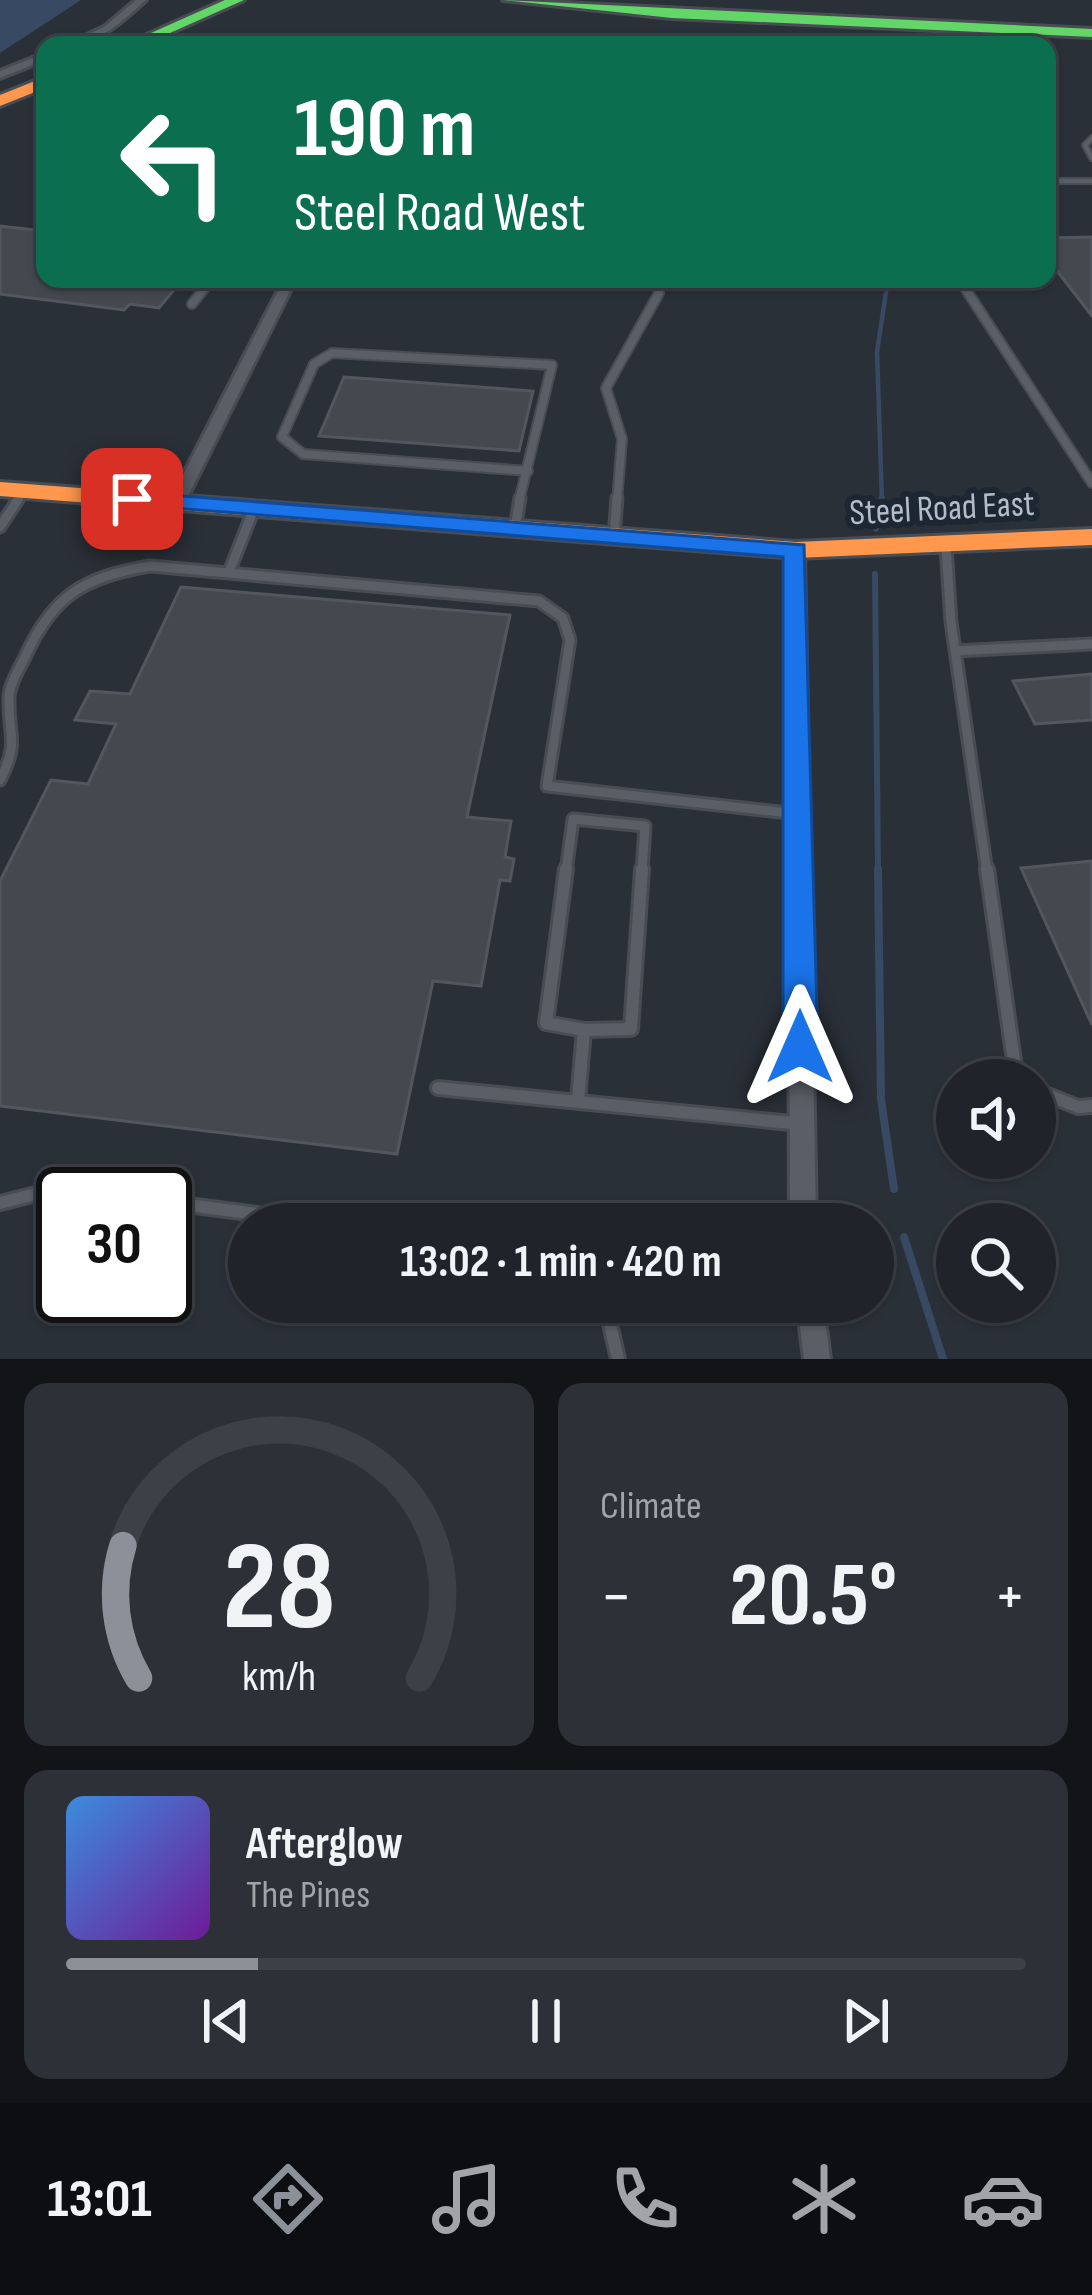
<!DOCTYPE html>
<meta charset="utf-8">
<style>
body{margin:0;font-family:"Sofia Sans Condensed",sans-serif;background:#2d3036;color:#f1f3f6;height:100vh;display:flex;flex-direction:column;font-size:45px;white-space:nowrap}
*{box-sizing:border-box;margin:0}
p{font-size:39px;color:#a2a4a8}
.icon{flex:none;width:66px;height:66px;fill:none;stroke:currentColor;stroke-width:2;stroke-linecap:round;stroke-linejoin:round}
.map{position:relative;height:1359px;overflow:hidden}
.drawer{display:flex;flex-direction:column;gap:24px;padding:24px;background:#121417;flex:1}
.drawer>*{flex:none}
.hud{position:absolute;left:36px;top:36px;width:1020px;height:252px;border-radius:24px;box-shadow:0 3px 9px #0004,0 0 0 3px #3d4147;background:#0b6e4f;color:#fff;overflow:hidden}
.buttons{position:absolute;left:936px;top:1059px;display:grid;gap:24px}
.buttons a{display:grid;place-items:center;width:120px;height:120px;border-radius:50%;background:#20242a;box-shadow:0 3px 9px #0004,0 0 0 3px #3d4147;font-size:60px}
.speed{position:absolute;left:36px;top:1167px;display:flex;gap:24px;font-size:60px;font-weight:700;text-align:center}
.speed>*{display:grid;place-content:center;width:156px;height:156px;border-radius:50%;background:#20242a;box-shadow:0 3px 9px #0004,0 0 0 3px #3d4147;line-height:1}
.speed .limit{border:6px solid #111;border-radius:18px;background:#fff;color:#111}
.pin{position:absolute;display:grid;place-items:center;width:102px;height:102px;color:#fff;margin:-51px;border-radius:24px;box-shadow:0 6px 18px #0006}
.me{position:absolute;width:132px;margin:-66px;rotate:0deg;stroke-linejoin:round;filter:drop-shadow(0 0 9px #0008)}
.turn{display:flex;align-items:center;gap:42px;height:252px;padding:0 60px;font-size:54px}
.turn .icon{width:156px;height:156px;stroke-width:2.5}
.turn b{display:block;font-size:84px;line-height:102px}
.big{font-size:90px;font-weight:700;line-height:1.1}
.drawer .tile{flex:1;display:flex;flex-direction:column;justify-content:center;gap:18px;min-width:0;padding:0 42px;border-radius:24px;background:#2d3036}
.drawer .dial{align-items:center;gap:0}
.dial svg{height:312px;overflow:visible;fill:none;stroke:#3d4147;stroke-width:7;stroke-linecap:round;text-anchor:middle}
.dial text{fill:#f1f3f6;stroke:none}
.song{display:flex;align-items:center;gap:36px}
.cover{width:144px;height:144px;border-radius:18px;background:linear-gradient(135deg,hsl(210 70% 55%),hsl(280 70% 35%))}
.played{height:12px;border-radius:6px;background:linear-gradient(90deg,#8c9099 20%,#3d4147 20%)}
.keys{display:flex;justify-content:space-around;direction:ltr}
.heat{display:flex;justify-content:space-between;align-items:center;font-size:66px;direction:ltr}
.drawer .tiles{flex:1;display:grid;gap:24px;grid-template-columns:1fr 1fr}
.tile:last-child{grid-column:span 2}
.trip{position:absolute;left:228px;top:1203px;width:666px;height:120px;border-radius:60px;background:#20242a;box-shadow:0 3px 9px #0004,0 0 0 3px #3d4147;font-weight:700;line-height:120px;text-align:center}
.tabs{display:flex;height:192px;justify-content:space-around;align-items:center;background:#0d0e11;color:#a2a4a8}
.tabs .icon{width:84px;height:84px}
.tabs .on{color:#8c9099}
.tabs b{font-size:54px;color:#f1f3f6}
.map>svg:first-child{display:block}
</style>
<div class="map">
<svg width="1092" height="1359" viewBox="0 0 1092 1359">
<rect width="100%" height="100%" fill="#2a3038"/>
<path fill="#384963" d="M0 0H81L0 53Z"/>
<g fill="none" stroke-linecap="round" stroke-linejoin="round">
<path stroke="#384963" stroke-width="4.5" d="M882 501 877 352 888 279"/>
<path stroke="#384963" stroke-width="6" d="M876 529 882 498
M875 574 878 872"/>
<path stroke="#384963" stroke-width="8" d="M878 869 881 1099 894 1189
M904 1237 943 1359"/>
</g>
<path fill="#444950" stroke="#52575f" stroke-width="3" d="M0 226 45 231V279H183L159 308 130 304 124 310 0 294Z
M1092 237V316L1047 258V238Z
M344 377 533 391 519 451 319 436Z
M181 587 510 615 467 817 511 821 505 857 514 859 510 881 500 880 481 986 433 981 397 1154 0 1106V881L51 780 88 784 116 724 75 720 90 691 130 694Z
M1092 674V720L1035 724 1013 681Z
M1092 861V1025L1021 868Z"/>
<g fill="none" stroke-linecap="round" stroke-linejoin="round">
<g stroke="#484c53" stroke-width="8">
<path id="lane-far3" d="M1092 138 1085 145 1092 158
M1047 181H1092"/>
</g>
<g stroke="#484c53" stroke-width="12">
<path id="lane-far2" d="M959 279 1092 483
M192 304 212 279
M17 501 23 491
M519 501 552 365 332 353 314 364 282 437 303 454 528 471
M617 501 622 439 606 388 659 293 655 279"/>
</g>
<g stroke="#484c53" stroke-width="15">
<path id="lane-far1" d="M0 527 19 498
M515 529 520 498
M614 537 617 498
M946 547 951 622 987 872
M229 572 254 509
M955 651 1092 644
M0 780C20 741 8 738 9 698 9 684 20 668 26 655 54 594 85 577 150 566L539 601 563 618 570 640 547 786 798 814
M566 872 573 819 645 826 642 872"/>
</g>
<g stroke="#484c53" stroke-width="18">
<path id="lane" d="M566 869 546 1023 584 1030
M987 869 1015 1068 1026 1080
M584 1030 631 1029 642 869
M438 1088 801 1124
M1035 1090 1078 1107 1092 1106
M578 1100 584 1030
M165 1202 333 1224
M0 1203 60 1188 105 1194
M605 1302 618 1359"/>
</g>
<g stroke="#484c53" stroke-width="6">
<path id="street" d="M136 0H146C123 21 98 45 65 45L104 27Z
M45 53V60L0 78V71Z
M284 279H296L185 502 183 505H171L169 502Z
M796 545 804 550 816 1224H790L788 550Z
M797 1302H823L830 1359H804Z"/>
</g>
<g stroke="#484c53" stroke-width="6">
<path id="fast" d="M225 0H244L143 45H124Z
M503 0 1092 29V37L672 18Z"/>
</g>
<g stroke="#484c53" stroke-width="6">
<path id="slow" d="M45 77V88L0 106V95Z
M0 482 796 542 1092 529V545L796 558 0 496Z"/>
</g>
<use href="#lane-far3" stroke="#5a5e66" stroke-width="4.5"/>
<use href="#lane-far2" stroke="#5a5e66" stroke-width="8"/>
<use href="#lane-far1" stroke="#5a5e66" stroke-width="9"/>
<use href="#lane" stroke="#5a5e66" stroke-width="12"/>
<use href="#street" fill="#5a5e66" fill-rule="evenodd"/>
<use href="#fast" fill="#63d668" fill-rule="evenodd"/>
<use href="#slow" fill="#ff974d" fill-rule="evenodd"/>
</g>
<path fill="#1a73e8" stroke="#114b97" stroke-width="3" d="M132 492 804 545 818 1047 813 1058 800 1063 788 1058 783 1047V557L124 504V494Z"/>
<g text-anchor="middle" dominant-baseline="central" stroke-width="12" stroke-linejoin="round" paint-order="stroke">
<g font-size="36" fill="#b4bcc9" stroke="#1d2633">
<text transform="translate(942 509) rotate(-3)">Steel Road East</text>
</g>
</g>
</svg>
<div class="buttons">
<a><svg class="icon" aria-label="sound" viewBox="0 0 24 24"><path d="M4 9h4l5-4v14l-5-4H4zM17 9q2 3 0 6"/></svg></a>
<a><svg class="icon" aria-label="search" viewBox="0 0 24 24"><circle cx="10" cy="10" r="6"/><path d="M15 15l6 6"/></svg></a>
</div>
<div class="speed"><div class="limit">30</div></div>
<div class="pin" style="left:132px;top:499px;background:#d93025"><svg class="icon" aria-label="arrive" viewBox="0 0 24 24"><path d="M6 21V4h12l-3 4 3 4H6"/></svg></div>
<svg class="me" style="left:800px;top:1047px" viewBox="-20 -20 40 40"><path d="M0-17L14 15 0 8-14 15z" fill="#1a73e8" stroke="#fff" stroke-width="4"/></svg>
<div class="trip">13:02 · 1 min · 420 m</div>
<div class="hud">
<div class="turn"><svg class="icon" aria-label="left" viewBox="0 0 24 24"><path d="M17 20v-9H6M10 6l-5 5 5 5"/></svg><div><b>190 m</b>Steel Road West</div></div>
</div>
</div>
<section class="drawer">
<div class="tiles">
<div class="tile dial"><svg viewBox="0 0 100 80">
<path d="M14 69A42 42 0 1 1 86 69"/>
<path d="M14 69A42 42 0 0 1 10 35" stroke="#8c9099"/>
<text x="50" y="56" font-size="32" font-weight="700">28</text>
<text x="50" y="72" font-size="11">km/h</text>
</svg></div>
<div class="tile"><p>Climate</p>
<div class="heat"><a>−</a><b class="big">20.5°</b><a>+</a></div>
</div>
<div class="tile">
<div class="song"><i class="cover"></i><div><b>Afterglow</b><p>The Pines</p></div></div>
<div class="played"></div>
<div class="keys"><svg class="icon" aria-label="previous" viewBox="0 0 24 24"><path d="M18 5L8 12l10 7zM5 5v14"/></svg><svg class="icon" aria-label="pause" viewBox="0 0 24 24"><path d="M8 5v14M16 5v14"/></svg><svg class="icon" aria-label="next" viewBox="0 0 24 24"><path d="M6 5l10 7-10 7zM19 5v14"/></svg></div>
</div>
</div>
</section>
<nav class="tabs">
<b>13:01</b>
<svg class="icon on" aria-label="directions" viewBox="0 0 24 24"><path d="M12 3l9 9-9 9-9-9zM9 14v-3h6M13 9l2 2-2 2"/></svg>
<svg class="icon" aria-label="music" viewBox="0 0 24 24"><path d="M9 18V5l10-2v13"/><circle cx="6" cy="18" r="3"/><circle cx="16" cy="16" r="3"/></svg>
<svg class="icon" aria-label="phone" viewBox="0 0 24 24"><path d="M5 4h4l2 5-3 2q2 4 5 5l2-3 5 2v4C11 20 4 13 5 4z"/></svg>
<svg class="icon" aria-label="climate" viewBox="0 0 24 24"><path d="M12 3v18M4 7l16 10M4 17L20 7"/></svg>
<svg class="icon" aria-label="car" viewBox="0 0 24 24"><path d="M5 17H2v-5l4-1 3-4h7l3 4 3 1v5h-3M9 17h6M6 11h13"/><circle cx="7" cy="17" r="2"/><circle cx="17" cy="17" r="2"/></svg>
</nav>
